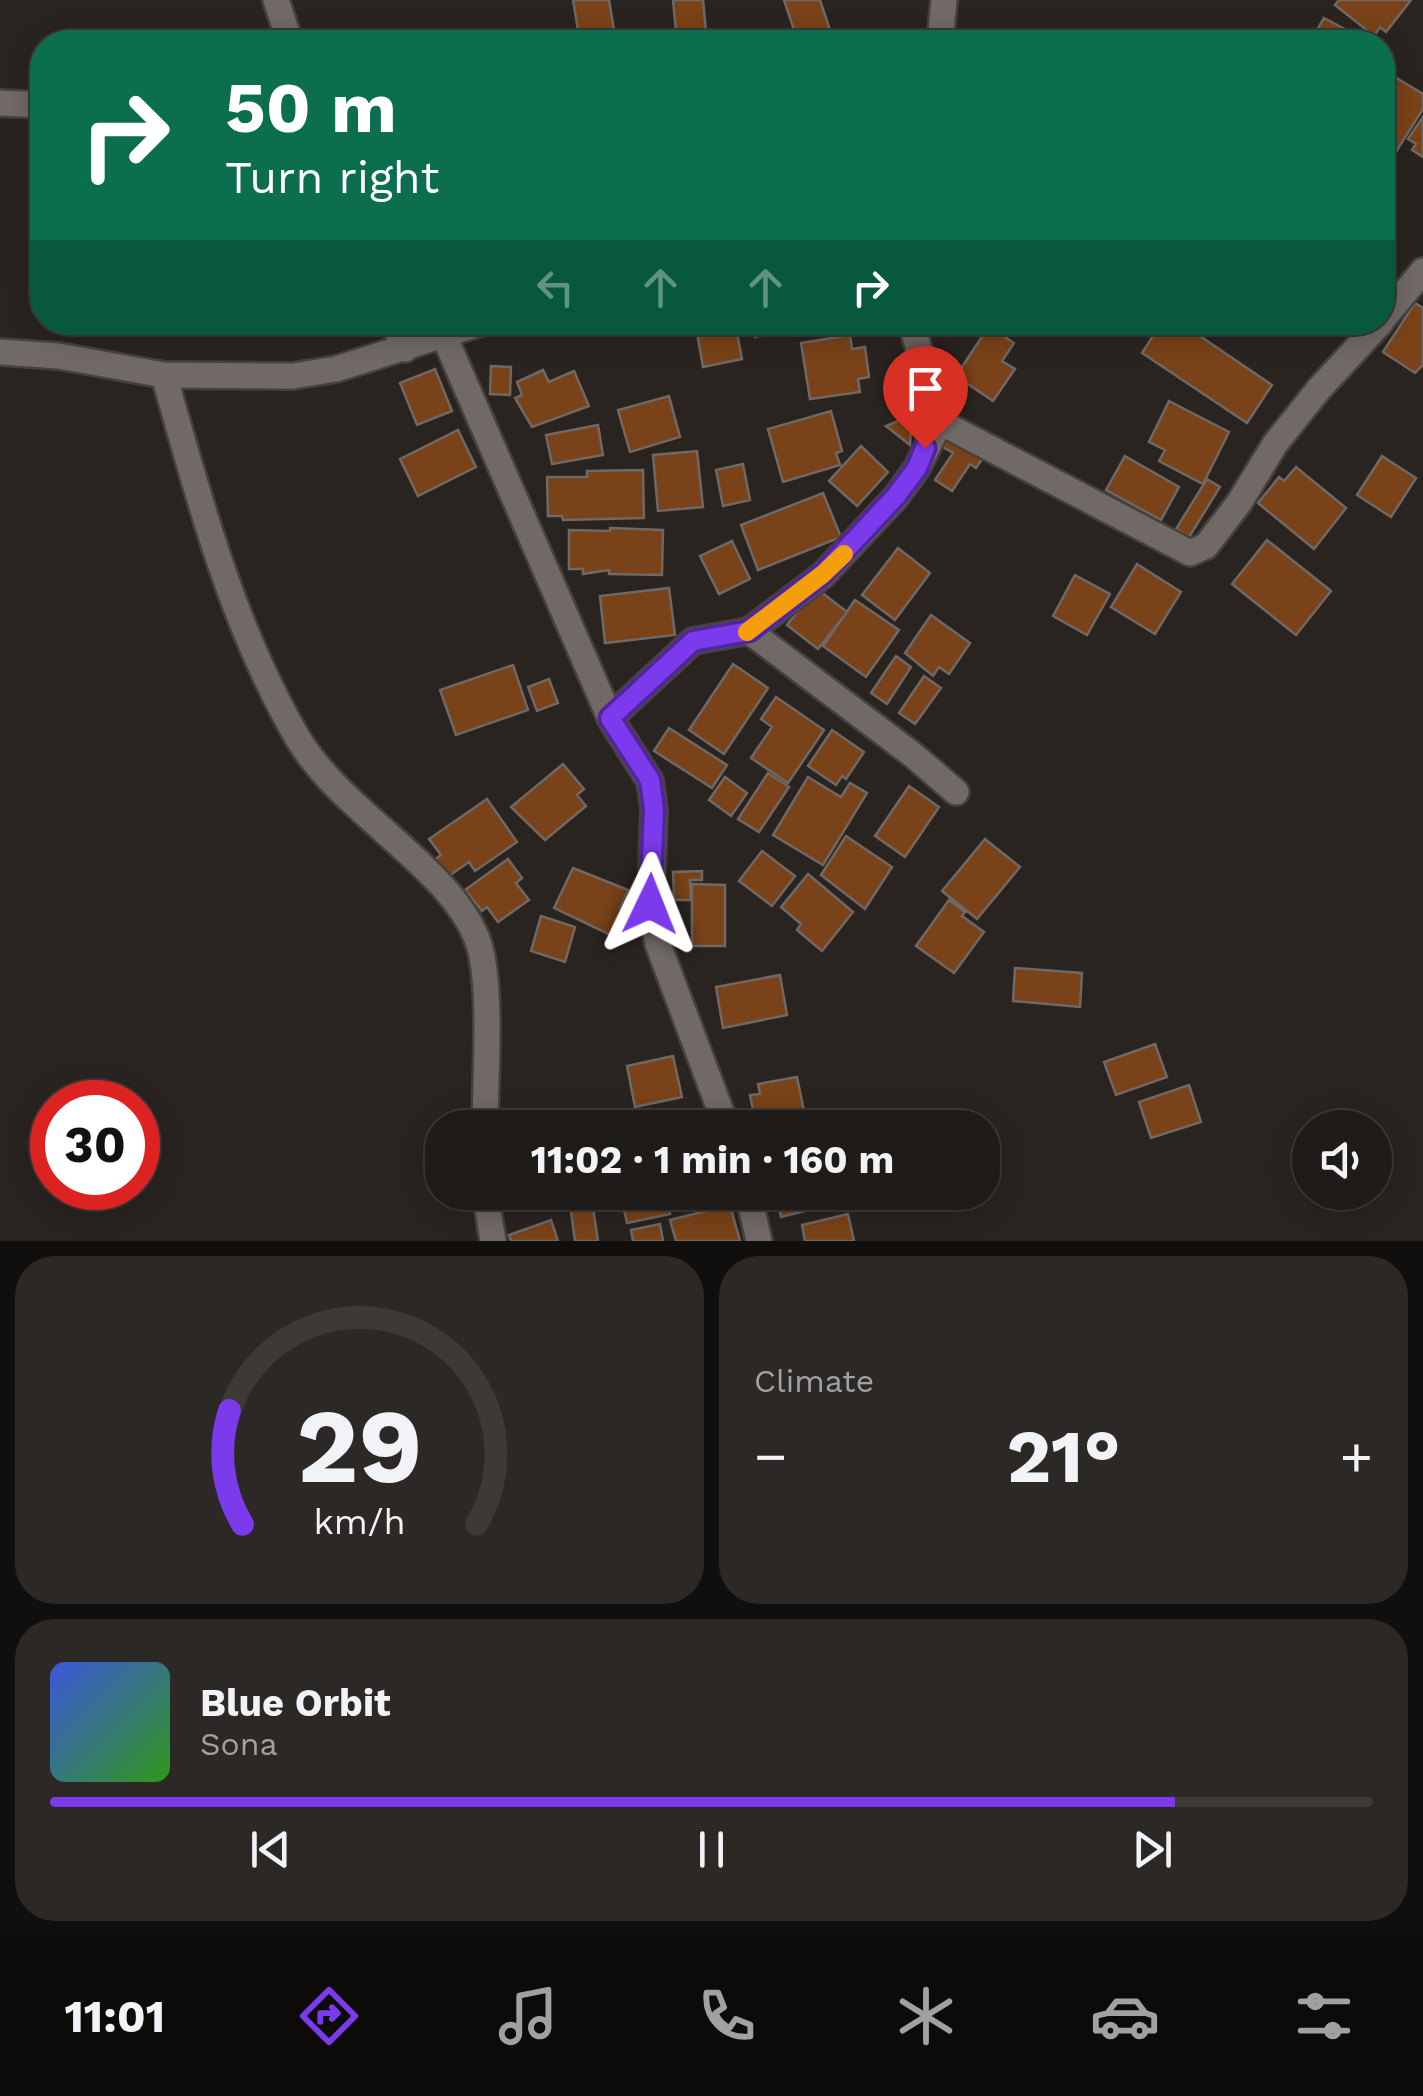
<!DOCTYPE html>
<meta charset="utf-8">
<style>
body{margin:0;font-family:"Work Sans",sans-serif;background:#2c2825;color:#f1f3f6;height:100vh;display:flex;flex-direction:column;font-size:38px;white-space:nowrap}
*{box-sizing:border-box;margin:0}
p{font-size:32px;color:#a1a1a2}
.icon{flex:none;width:55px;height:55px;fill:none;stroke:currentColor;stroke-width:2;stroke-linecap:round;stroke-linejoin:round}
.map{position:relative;height:1241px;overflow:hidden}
.side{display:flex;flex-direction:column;gap:15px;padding:15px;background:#110f0d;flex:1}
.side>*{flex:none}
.top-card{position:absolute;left:30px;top:30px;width:1365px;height:305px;border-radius:40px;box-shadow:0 5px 25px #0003,0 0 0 2px #3c3937;background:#0b6e4f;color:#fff;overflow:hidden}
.buttons{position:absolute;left:1292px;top:1110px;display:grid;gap:20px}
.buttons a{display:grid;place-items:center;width:100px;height:100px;border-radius:50%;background:#1f1b18;box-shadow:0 5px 25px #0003,0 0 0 2px #3c3937;font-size:50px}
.speed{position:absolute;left:30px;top:1080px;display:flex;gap:20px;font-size:50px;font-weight:700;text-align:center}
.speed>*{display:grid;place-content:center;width:130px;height:130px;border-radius:50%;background:#1f1b18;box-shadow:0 5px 25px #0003,0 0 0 2px #3c3937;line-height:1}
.speed .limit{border:15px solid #d22;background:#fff;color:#111}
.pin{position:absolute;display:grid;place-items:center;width:85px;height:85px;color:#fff;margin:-102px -42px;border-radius:50% 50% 50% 0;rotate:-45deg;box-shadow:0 0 10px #0007}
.pin .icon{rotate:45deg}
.me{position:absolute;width:110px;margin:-55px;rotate:2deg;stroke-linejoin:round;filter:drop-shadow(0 0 8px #0008)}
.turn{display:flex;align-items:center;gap:35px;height:210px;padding:0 30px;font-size:45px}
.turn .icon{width:130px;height:130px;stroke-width:2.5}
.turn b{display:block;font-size:70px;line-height:85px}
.lanes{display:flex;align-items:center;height:95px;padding:0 30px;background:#0003;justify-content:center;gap:50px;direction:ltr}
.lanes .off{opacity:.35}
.big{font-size:75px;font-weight:700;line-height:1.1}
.side .widget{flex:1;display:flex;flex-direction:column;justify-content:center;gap:15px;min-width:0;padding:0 35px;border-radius:40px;background:#2c2825}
.side .dial{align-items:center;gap:0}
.dial svg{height:260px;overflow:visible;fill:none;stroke:#3c3937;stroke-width:7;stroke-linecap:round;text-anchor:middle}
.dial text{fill:#f1f3f6;stroke:none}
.song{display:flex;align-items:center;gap:30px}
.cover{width:120px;height:120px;border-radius:15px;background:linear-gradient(135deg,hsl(230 70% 55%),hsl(110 70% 35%))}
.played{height:10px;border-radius:5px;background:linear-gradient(90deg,#7c3aed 85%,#3c3937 85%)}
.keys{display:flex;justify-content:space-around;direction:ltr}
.heat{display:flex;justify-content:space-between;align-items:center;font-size:55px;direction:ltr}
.side .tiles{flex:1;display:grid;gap:15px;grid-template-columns:1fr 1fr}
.widget:last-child{grid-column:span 2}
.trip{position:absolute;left:425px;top:1110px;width:575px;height:100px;border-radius:40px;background:#1f1b18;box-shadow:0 5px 25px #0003,0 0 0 2px #3c3937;font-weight:700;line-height:100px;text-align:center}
.tab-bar{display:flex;height:160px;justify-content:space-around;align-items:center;background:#0c0b0a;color:#a1a1a2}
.tab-bar .icon{width:70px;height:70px}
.tab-bar .on{color:#7c3aed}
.tab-bar b{font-size:45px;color:#f1f3f6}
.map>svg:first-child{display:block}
</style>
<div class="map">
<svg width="1423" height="1241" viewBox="0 0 1423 1241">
<rect width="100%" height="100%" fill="#292420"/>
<path fill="#794218" stroke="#6f6864" stroke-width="2.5" d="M573 0H609L616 42H580Z
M673 0H703L707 42H677Z
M784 0H820L834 42H798Z
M1339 0H1411L1386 32 1380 27 1374 36 1335 5Z
M1324 18 1360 37 1357 42H1310Z
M1395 77 1423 94V109L1382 174V96Z
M1423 117V157L1412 150 1416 144 1408 139Z
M1415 303 1423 308V365L1415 373 1383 352Z
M695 322H735L742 359 703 367Z
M752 322H822L755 337Z
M1162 322H1200L1194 332 1272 385 1247 423 1142 353Z
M989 326 1014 343 1002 361 1015 369 993 401 956 376Z
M850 335 852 349 865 347 869 377 858 379 860 392 810 399 801 343Z
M491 366 511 367 510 395 490 394Z
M435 369 452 411 417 425 400 383Z
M543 370 549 382 574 371 589 406 532 427 515 398 522 395 517 382Z
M669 396 680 437 630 452 618 410Z
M1169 401 1229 432 1203 484 1159 461 1165 450 1149 442Z
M831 411 842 451 836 453 840 465 783 482 768 429Z
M912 415 910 445 886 426Z
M598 425 603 455 552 464 546 435Z
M458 430 476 467 418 496 400 459Z
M949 437 982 459 976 468 970 464 952 491 935 480 953 453 943 447Z
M861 446 888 472 857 506 829 481Z
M697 451 703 507 658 511 653 455Z
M1125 456 1179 487 1161 520 1106 490Z
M1382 456 1416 478 1391 517 1357 495Z
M743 464 750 500 723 506 716 470Z
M1296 467 1346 508 1314 549 1258 503 1279 477 1284 481Z
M643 470 644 518 563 520 562 516H548L547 477H587V471Z
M1207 479 1220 487 1189 537 1176 529Z
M823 493 841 537 758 570 741 525Z
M610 528 663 530 662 575 609 574V570L583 574V569H569V530L610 531Z
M1267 540 1331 591 1296 635 1232 584Z
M732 541 750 579 719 594 700 556Z
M898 548 930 573 895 620 862 595Z
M1137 564 1181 592 1155 634 1111 607Z
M1075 575 1110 594 1087 635 1053 616Z
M669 588 675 635 605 643 600 596Z
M816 588 847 612 818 649 787 625Z
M855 600 899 630 866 677 823 646Z
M931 615 970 643 949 674 939 667 933 676 905 653Z
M896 656 911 667 887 704 871 693Z
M733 664 768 688 724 754 689 730Z
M513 665 528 710 456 735 440 690Z
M924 676 941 688 915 724 899 713Z
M549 679 558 703 537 711 528 687Z
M776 697 824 730 788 783 751 758 772 727 761 719Z
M669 728 727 765 712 788 654 751Z
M832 730 864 752 846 779 842 776 836 785 808 766Z
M563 764 584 789 577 795 586 806 545 840 511 807Z
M768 773 789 787 759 832 738 819Z
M725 777 747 793 731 816 709 800Z
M808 777 841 797 850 783 867 793 823 865 773 835Z
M909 786 939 807 905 857 875 836Z
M487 799 517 842 475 871 469 862 446 878 434 860 441 855 429 839Z
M846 836 892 867 865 909 821 875Z
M985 839 1020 867 977 919 942 891Z
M762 851 795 876 772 906 739 881Z
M508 859 522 878 516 883 529 900 498 922 487 907 482 911 465 890Z
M573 868 628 890 620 908 633 914 621 940 554 908Z
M702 871V880H690L691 900H674L673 872Z
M808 874 853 912 822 951 797 930 801 924 781 907Z
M692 884 725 885V946H692Z
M949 900 965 912 962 916 984 932 954 973 916 946Z
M541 916 575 927 565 962 531 951Z
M1015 968 1082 973 1080 1007 1013 1001Z
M780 975 787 1015 723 1028 716 987Z
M1155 1044 1167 1077 1116 1095 1104 1062Z
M673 1056 682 1097 635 1107 627 1066Z
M797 1077 805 1116 756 1125 750 1095 760 1094 758 1084Z
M1189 1085 1201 1122 1151 1138 1139 1102Z
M706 1113 709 1128H649V1127Z
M775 1192H820L824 1206 781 1217Z
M666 1196 670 1214 627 1223 623 1205Z
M592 1201 598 1241H575L570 1204Z
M730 1205 740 1241H676L670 1220Z
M848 1214 854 1241H805L802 1225Z
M551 1220 558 1241H511L509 1235Z
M660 1224 663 1241H633L631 1230Z"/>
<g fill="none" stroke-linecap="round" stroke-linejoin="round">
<g stroke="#45413e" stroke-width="30">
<path id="street" d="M276 0 290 42
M940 42 944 0
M0 103 42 105
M1382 320 1423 271
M393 322 405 349
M484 322 336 369 293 376 164 375C199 499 232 625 297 737 341 812 449 866 477 939 493 978 485 1082 485 1128
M445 338 610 718
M0 352 59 356 164 375
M940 422 1190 553 1206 546 1239 503 1275 444 1319 389 1381 322
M749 631 913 755 956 792
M727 1128 658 944 651 904 654 809 650 781 610 718 693 641 749 631 823 575 896 497 917 468 940 422 911 322
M485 1192 493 1241
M748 1192 759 1241"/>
</g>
<use href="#street" stroke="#706965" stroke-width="25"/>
</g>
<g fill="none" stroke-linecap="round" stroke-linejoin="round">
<g stroke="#51269a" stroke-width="25">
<path id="route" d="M650 904 654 809 650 780 610 718 693 641 749 631 823 574 896 496 917 468 925 448"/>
</g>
<use href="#route" stroke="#7c3aed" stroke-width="18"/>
<path stroke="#f59e0b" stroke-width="18" d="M747 632 823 574 844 554"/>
</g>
</svg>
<div class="buttons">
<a><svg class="icon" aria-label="sound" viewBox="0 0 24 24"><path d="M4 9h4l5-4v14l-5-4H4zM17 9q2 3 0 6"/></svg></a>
</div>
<div class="speed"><div class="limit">30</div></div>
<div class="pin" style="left:925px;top:448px;background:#d93025"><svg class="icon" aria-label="arrive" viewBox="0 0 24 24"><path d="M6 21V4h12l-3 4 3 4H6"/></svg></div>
<svg class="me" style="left:650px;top:904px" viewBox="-20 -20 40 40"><path d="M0-17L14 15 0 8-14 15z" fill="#7c3aed" stroke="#fff" stroke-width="4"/></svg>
<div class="trip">11:02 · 1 min · 160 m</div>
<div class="top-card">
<div class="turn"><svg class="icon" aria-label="right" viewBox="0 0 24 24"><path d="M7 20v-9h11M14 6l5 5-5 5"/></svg><div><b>50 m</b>Turn right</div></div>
<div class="lanes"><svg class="icon off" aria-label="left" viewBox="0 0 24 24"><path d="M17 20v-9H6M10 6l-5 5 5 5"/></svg><svg class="icon off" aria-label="ahead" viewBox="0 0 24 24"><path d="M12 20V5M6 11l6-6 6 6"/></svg><svg class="icon off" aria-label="ahead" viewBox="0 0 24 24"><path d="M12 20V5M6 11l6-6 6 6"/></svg><svg class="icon" aria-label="right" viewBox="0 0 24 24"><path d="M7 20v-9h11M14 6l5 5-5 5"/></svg></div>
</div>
</div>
<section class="side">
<div class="tiles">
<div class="widget dial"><svg viewBox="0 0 100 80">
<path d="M14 69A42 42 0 1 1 86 69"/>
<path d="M14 69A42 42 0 0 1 10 34" stroke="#7c3aed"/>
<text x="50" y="56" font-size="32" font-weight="700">29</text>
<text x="50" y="72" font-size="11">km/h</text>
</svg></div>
<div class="widget"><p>Climate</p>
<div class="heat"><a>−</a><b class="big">21°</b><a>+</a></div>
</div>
<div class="widget">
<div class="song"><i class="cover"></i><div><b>Blue Orbit</b><p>Sona</p></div></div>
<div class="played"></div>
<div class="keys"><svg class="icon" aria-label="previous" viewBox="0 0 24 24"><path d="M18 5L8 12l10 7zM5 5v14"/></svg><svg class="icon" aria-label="pause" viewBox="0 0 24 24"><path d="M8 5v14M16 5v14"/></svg><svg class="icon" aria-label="next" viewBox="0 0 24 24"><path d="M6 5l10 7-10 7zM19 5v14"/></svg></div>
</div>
</div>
</section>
<nav class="tab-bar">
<b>11:01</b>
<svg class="icon on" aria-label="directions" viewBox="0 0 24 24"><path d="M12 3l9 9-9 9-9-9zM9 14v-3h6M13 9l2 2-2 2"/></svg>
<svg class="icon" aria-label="music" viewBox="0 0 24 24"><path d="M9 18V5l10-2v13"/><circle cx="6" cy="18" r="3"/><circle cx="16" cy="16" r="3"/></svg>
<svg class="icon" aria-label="phone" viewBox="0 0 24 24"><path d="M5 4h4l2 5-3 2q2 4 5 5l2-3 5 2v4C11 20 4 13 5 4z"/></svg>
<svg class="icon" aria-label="climate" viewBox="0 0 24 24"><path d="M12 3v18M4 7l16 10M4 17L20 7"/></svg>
<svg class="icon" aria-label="car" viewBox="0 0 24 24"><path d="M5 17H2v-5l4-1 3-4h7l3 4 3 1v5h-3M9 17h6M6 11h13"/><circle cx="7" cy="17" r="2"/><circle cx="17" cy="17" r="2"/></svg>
<svg class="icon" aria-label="filters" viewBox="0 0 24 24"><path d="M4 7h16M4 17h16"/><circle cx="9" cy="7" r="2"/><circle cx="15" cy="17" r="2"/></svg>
</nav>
